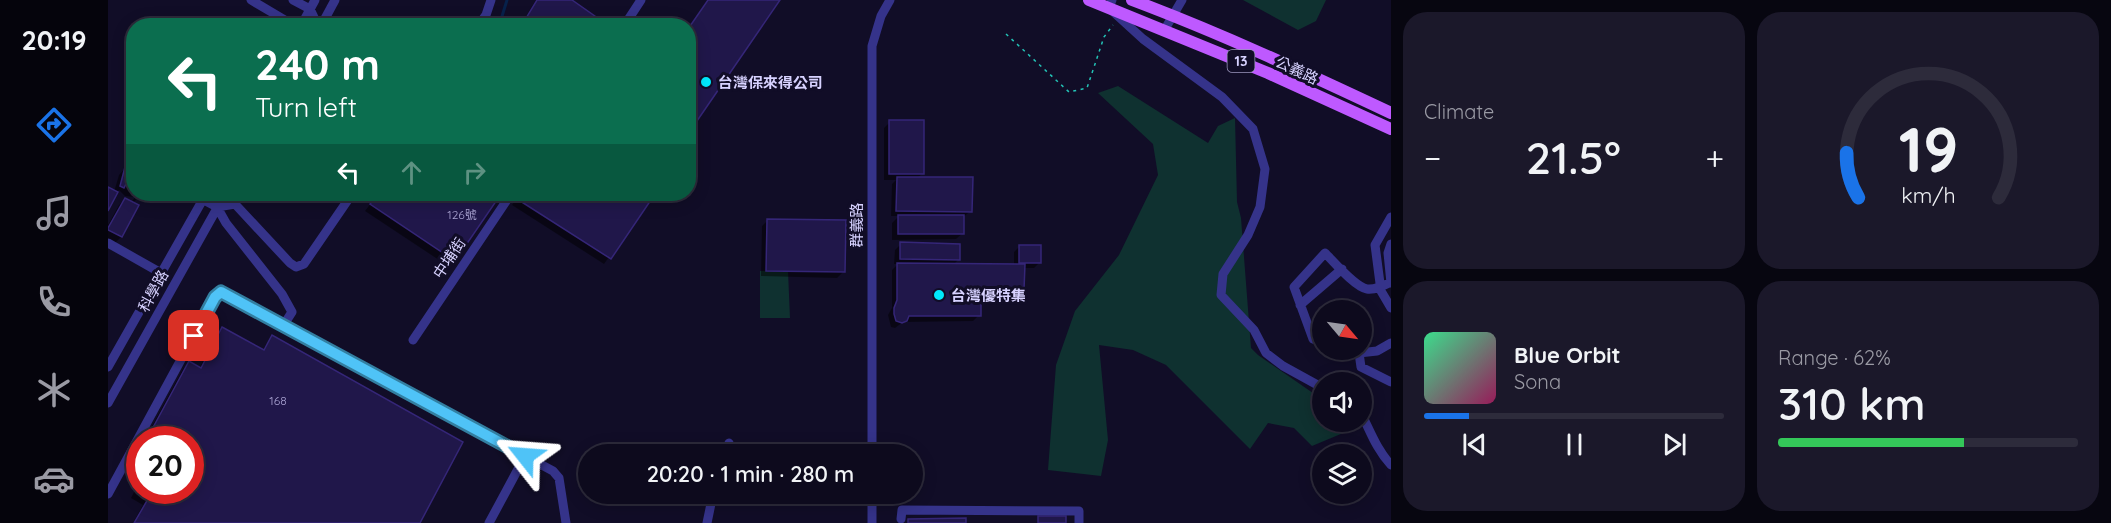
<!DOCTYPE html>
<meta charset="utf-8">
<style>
body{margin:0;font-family:Quicksand,"Noto Sans TC",sans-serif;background:#1b182a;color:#f1f3f6;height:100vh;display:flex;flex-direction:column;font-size:22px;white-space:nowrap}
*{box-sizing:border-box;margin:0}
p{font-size:20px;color:#9a9aa4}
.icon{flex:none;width:33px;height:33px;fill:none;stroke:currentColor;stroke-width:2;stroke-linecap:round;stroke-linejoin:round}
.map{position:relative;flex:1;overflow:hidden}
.drawer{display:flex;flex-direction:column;gap:12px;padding:12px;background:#070610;width:720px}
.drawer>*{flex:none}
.top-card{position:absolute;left:18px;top:18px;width:570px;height:183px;border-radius:24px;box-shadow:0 3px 15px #0003,0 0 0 2px #2d2b3b;background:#0b6e4f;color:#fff;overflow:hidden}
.needle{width:39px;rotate:119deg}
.fabs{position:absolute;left:1204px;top:300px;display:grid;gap:12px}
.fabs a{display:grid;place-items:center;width:60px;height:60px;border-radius:50%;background:#0d0a1d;box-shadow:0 3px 15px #0003,0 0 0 2px #2d2b3b;font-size:30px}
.speed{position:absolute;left:18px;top:426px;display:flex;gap:12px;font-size:30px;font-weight:700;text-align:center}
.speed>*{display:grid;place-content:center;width:78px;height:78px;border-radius:50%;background:#0d0a1d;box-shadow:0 3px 15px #0003,0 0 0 2px #2d2b3b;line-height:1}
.speed .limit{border:9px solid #d22;background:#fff;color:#111}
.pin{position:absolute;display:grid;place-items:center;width:51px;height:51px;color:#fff;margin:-26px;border-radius:12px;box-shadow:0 3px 9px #0006}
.me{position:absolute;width:66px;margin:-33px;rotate:298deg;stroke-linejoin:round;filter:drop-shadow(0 0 4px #0008)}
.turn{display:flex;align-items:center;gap:21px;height:126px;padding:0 30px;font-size:27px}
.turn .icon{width:78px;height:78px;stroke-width:2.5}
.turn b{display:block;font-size:42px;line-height:51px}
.lanes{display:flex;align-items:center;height:57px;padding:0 30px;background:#0003;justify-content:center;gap:30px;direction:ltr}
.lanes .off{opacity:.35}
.big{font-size:45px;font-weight:600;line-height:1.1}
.drawer .tile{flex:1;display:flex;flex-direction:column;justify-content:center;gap:9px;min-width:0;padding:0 21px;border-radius:24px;background:#1b182a}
.drawer .dial{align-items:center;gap:0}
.dial svg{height:156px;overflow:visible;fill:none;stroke:#2d2b3b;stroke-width:7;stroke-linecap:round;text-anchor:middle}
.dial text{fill:#f1f3f6;stroke:none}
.song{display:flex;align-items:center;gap:18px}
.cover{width:72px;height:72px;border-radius:9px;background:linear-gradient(135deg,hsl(150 70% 55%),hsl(330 70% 35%))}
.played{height:6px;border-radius:3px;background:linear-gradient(90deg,#1a73e8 15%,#2d2b3b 15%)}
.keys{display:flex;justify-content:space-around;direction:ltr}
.heat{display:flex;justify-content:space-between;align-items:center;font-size:33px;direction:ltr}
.charge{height:9px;border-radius:4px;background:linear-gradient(90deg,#34c759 62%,#2d2b3b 0)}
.drawer .tiles{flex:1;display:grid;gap:12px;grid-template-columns:repeat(2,1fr)}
.trip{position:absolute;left:470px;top:444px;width:345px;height:60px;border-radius:30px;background:#0d0a1d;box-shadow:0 3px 15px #0003,0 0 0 2px #2d2b3b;font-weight:600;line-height:60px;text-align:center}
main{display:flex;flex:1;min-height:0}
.menu{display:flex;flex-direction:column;width:108px;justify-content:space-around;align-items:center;background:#05040c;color:#9a9aa4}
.menu .icon{width:42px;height:42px}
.menu .active{color:#1a73e8}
.menu b{font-size:27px;color:#f1f3f6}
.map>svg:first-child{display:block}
</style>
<main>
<nav class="menu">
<b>20:19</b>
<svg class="icon active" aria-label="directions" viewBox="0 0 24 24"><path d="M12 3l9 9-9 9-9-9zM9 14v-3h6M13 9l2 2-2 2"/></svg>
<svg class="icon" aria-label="music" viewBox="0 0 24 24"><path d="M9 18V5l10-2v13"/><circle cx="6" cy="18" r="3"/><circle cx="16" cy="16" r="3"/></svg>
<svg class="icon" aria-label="phone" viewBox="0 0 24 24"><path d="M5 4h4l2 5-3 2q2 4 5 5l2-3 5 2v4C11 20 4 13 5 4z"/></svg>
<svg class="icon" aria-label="climate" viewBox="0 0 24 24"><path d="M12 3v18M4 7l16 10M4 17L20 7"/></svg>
<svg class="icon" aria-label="car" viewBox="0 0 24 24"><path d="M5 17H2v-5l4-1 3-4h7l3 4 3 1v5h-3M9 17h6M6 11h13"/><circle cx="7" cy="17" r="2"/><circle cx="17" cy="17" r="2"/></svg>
</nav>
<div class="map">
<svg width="1283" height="523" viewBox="0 0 1283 523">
<rect width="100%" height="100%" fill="#110d27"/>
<path fill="#0f3130" d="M1135 0H1218L1208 21 1190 30Z
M1010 86 1100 143 1110 126 1127 118 1129 202 1133 218 1143 348 1150 355 1215 400V422H1246L1252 426 1204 446 1186 428 1160 423 1142 449 1058 365 1025 350 991 345 1000 440 993 476 940 470 948 365 967 311 1011 255 1050 175 1045 144 990 93Z
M652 271H680L682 318H652Z"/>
<path fill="#0007" d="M428 0H461L499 26H412Z
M782 122 814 174 809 178 863 211 855 217V233L848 239 784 240V223L791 216H783L784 184 788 180H776V128Z
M26 158V194H36L24 203 29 206 13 237 7 243 0 239V225L11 205 17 199 23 203 27 197 17 196 11 190 0 208V188L6 192 11 175Z
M270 194H392L340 266 257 211Z
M412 194H546L496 264 404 205Z
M660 220 735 272 729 278 653 276 654 226Z
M793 244 850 260 845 265H906V252L912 246 932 262 926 268H915L914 289 908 295 872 294 871 315 865 321 795 322 787 328 783 327 780 315 784 308V270L790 264H786L787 250Z
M114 329 154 351 164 337 310 523H25L35 505 23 498 32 480V490H82V440L37 439 75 369 81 363 91 369 108 335Z"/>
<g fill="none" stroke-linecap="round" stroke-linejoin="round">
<path stroke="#07214b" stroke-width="3" d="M391 26 399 0"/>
</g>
<path fill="#20174a" stroke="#352678" stroke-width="1.5" d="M429 0H464L501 26H419L415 23Z
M600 0H672L580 134V29Z
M781 120H816V174H781Z
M26 158V191L18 184 16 188 12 186 17 167Z
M789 177H865L864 212 788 211Z
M0 187 10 192 0 211Z
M270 194H393L347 261 262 204Z
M413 194H547L503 259 409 199Z
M17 198 31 205 14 237 0 230V228Z
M790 215H856V234H790Z
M659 219 738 220 737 272 658 271Z
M792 242 852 244V260L792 259Z
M911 245H933V263H911Z
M789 263 917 264 916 290 873 288V316H801L799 321 794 323 788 321 786 314V308L789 300Z
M114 327 156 350 164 335 355 442 312 523H26L40 499 28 491 32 484V490H82V440H52L42 433 81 361 93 368Z
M930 516H958V523H930Z
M858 518V523H800V519Z"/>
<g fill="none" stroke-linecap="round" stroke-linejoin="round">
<path stroke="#23c3b6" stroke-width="1.5" stroke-dasharray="3 4.5" stroke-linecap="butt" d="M898 34 961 92 979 88 996 37 1005 25"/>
<path stroke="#35338a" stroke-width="9" d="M143 0 187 26
M185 0 202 9 210 26
M1004 0 1001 8 1035 39 1114 97 1145 129 1157 169 1152 207 1140 235 1115 274 1113 295 1146 330 1158 353 1175 366 1215 388
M193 26 207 0
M213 26 227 0
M370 26 378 15 383 0
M516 26 533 0
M1057 29 1074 0
M94 199 109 207 118 223 174 294 184 312 175 326
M109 207 127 204 182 263 188 267 196 264 244 194
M1283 217 1267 245 1273 291 1283 308
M0 243 53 273
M1283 244 1280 253 1283 283
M1192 305 1234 269
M305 340 403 194
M1215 341 1205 339 1186 287 1217 253C1226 262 1247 287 1259 289 1267 290 1275 286 1283 282
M1283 343 1269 351 1251 353 1253 367 1283 382
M0 367 98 194
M0 403 117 194
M1254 415C1263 433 1269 450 1283 465
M640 448 716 454
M617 454 621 443
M764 454V46L773 16 782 0
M0 494 107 297 113 292 445 471 451 478 458 523
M764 494V523
M793 519 794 510 971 511V523
M381 523 417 456
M599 523 605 494"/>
<path stroke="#be59ff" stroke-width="12" d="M981 0 1160 73 1283 129
M1024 0C1112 33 1198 73 1283 113"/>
</g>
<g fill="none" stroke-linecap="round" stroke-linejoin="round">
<g stroke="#337fa1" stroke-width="15">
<path id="route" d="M86 336 107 297 113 292 417 456"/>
</g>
<use href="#route" stroke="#4fc3f7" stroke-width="10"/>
</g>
<g fill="#00e8fd" stroke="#110d27" stroke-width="2">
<circle cx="598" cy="82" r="6"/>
<circle cx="831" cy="295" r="6"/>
</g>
<g text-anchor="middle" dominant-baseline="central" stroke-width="6" stroke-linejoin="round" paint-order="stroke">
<g font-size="12" fill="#a9a3d2">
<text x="354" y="214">126號</text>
<text x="170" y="400">168</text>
</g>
<rect fill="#110d27" stroke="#9c97be" stroke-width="1.5" x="1119.5" y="50" width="27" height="22" rx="4.5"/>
<g font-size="14" font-weight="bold" fill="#d7d2ff">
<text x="1133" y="61">13</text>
</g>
<g font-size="15" fill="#d7d2ff" stroke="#110d27">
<text transform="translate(1189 70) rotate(25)">公義路</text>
<text transform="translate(748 225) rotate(-90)">群義路</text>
<text transform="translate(341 258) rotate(-56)">中埔街</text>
<text transform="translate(45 291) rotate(-61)">科學路</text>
</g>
<g font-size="15" font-weight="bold" fill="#d7d2ff" stroke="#110d27" text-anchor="start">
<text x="610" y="82">台灣保來得公司</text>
<text x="843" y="295">台灣優特集</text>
</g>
</g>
</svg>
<div class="fabs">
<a><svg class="needle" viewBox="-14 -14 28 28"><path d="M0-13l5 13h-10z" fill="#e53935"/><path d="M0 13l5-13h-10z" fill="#9a9aa4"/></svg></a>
<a><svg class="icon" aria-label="sound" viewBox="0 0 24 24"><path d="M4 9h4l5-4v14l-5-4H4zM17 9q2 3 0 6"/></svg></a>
<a><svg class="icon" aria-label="layers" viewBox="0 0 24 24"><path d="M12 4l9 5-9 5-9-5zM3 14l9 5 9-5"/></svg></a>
</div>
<div class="speed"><div class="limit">20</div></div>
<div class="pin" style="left:86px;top:336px;background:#d93025"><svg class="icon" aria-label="arrive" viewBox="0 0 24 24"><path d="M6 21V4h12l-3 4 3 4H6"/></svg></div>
<svg class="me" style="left:417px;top:456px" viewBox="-20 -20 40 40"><path d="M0-17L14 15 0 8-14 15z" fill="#4fc3f7" stroke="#fff" stroke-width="4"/></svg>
<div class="trip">20:20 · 1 min · 280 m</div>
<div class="top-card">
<div class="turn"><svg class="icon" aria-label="left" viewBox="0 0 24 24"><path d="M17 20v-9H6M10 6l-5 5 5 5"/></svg><div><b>240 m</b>Turn left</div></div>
<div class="lanes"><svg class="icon" aria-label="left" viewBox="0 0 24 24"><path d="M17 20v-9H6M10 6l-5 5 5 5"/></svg><svg class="icon off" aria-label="ahead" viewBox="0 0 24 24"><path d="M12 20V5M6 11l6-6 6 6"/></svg><svg class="icon off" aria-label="right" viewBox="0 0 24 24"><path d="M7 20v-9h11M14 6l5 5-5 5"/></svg></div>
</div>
</div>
<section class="drawer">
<div class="tiles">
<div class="tile"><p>Climate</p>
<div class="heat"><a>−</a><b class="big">21.5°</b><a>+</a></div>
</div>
<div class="tile dial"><svg viewBox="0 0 100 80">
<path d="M14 69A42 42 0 1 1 86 69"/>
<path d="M14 69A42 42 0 0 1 8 46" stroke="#1a73e8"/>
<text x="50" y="56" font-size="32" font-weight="700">19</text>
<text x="50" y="72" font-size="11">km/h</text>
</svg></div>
<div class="tile">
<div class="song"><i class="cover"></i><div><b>Blue Orbit</b><p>Sona</p></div></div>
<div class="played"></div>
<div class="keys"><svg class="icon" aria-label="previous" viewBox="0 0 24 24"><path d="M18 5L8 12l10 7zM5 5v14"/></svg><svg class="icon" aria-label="pause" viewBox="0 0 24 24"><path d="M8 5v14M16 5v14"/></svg><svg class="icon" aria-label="next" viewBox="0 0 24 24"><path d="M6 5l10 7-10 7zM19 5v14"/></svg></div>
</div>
<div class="tile"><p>Range · 62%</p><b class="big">310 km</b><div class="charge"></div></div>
</div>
</section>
</main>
